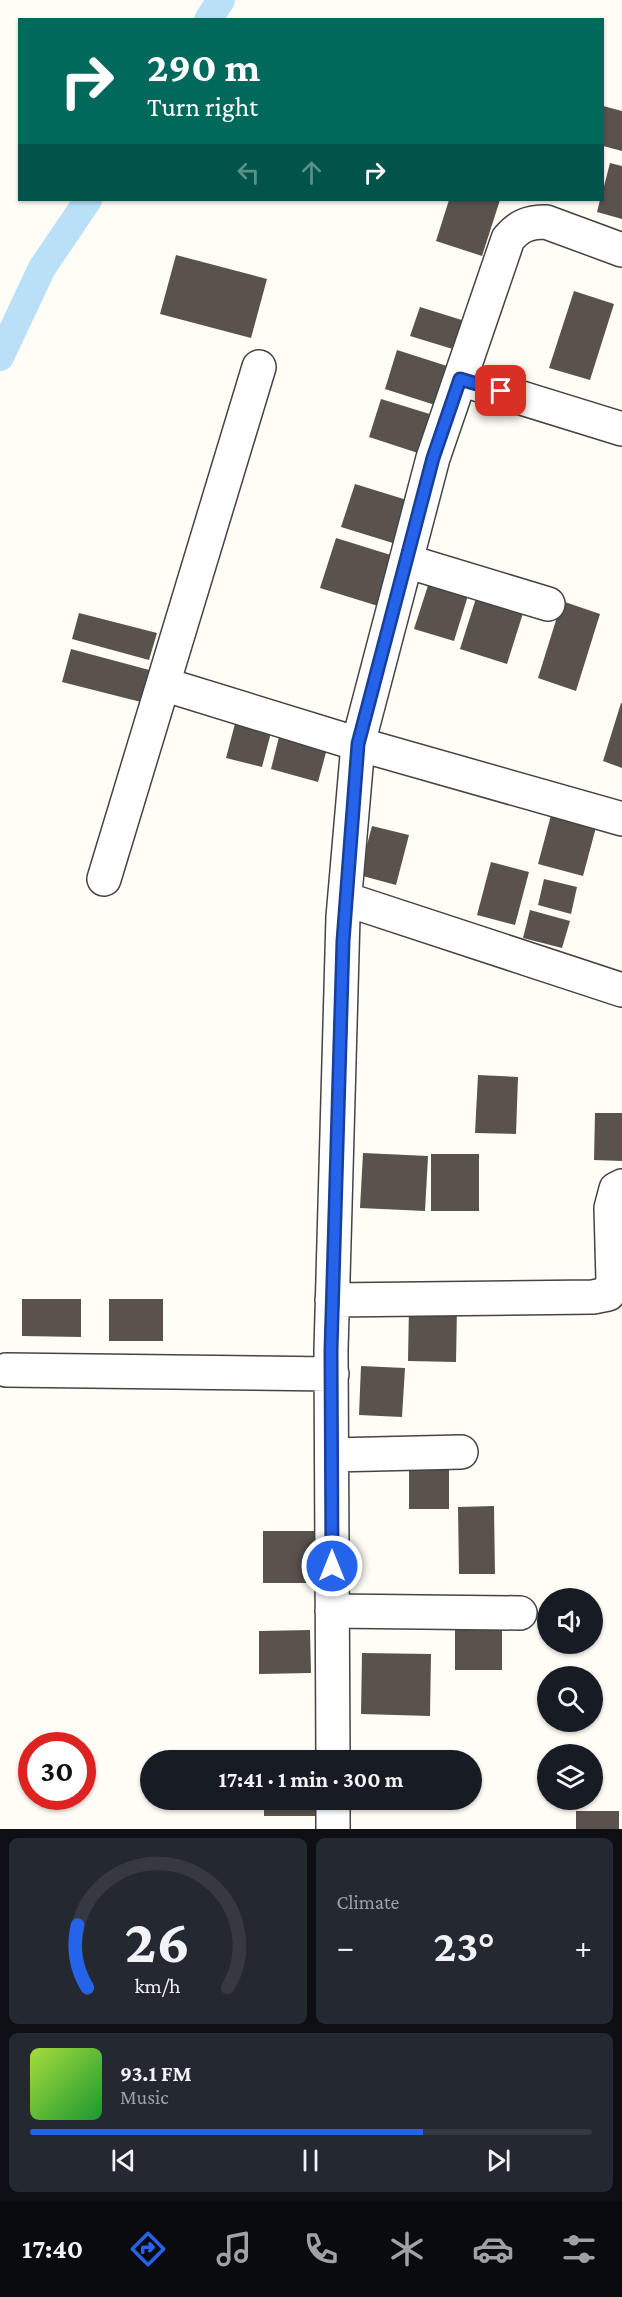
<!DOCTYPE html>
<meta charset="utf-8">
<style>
body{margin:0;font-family:"Crimson Pro",serif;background:#242831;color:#f1f3f6;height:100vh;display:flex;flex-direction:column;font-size:22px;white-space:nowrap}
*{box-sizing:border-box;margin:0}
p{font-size:20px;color:#9ea1a6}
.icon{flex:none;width:33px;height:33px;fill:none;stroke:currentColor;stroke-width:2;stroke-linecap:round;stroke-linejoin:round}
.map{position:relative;height:1829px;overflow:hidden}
.panel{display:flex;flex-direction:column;gap:9px;padding:9px;background:#0d0f14;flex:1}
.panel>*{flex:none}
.guide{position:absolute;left:18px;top:18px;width:586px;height:183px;border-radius:0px;box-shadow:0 2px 4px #0004;background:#00695c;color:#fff;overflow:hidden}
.buttons{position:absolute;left:537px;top:1588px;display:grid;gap:12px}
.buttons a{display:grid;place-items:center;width:66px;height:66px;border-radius:50%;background:#171b24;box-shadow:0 2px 4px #0004;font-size:30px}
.speed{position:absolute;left:18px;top:1732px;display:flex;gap:12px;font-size:30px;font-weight:700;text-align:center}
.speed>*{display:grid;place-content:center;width:78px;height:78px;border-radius:50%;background:#171b24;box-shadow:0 2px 4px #0004;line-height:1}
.speed .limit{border:9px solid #d22;background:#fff;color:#111}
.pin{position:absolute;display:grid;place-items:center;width:51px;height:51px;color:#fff;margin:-26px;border-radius:12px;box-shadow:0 3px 9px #0006}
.me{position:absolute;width:66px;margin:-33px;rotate:0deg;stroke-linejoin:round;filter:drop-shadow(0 0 4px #0008)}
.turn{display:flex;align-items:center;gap:21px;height:126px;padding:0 30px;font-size:27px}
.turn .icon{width:78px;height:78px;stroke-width:2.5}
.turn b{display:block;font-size:42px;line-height:51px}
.lanes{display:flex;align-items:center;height:57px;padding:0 30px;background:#0003;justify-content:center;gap:30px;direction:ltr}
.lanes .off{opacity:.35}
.big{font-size:45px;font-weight:700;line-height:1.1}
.panel .tile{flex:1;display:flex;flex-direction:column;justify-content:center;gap:9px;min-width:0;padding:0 21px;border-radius:9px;background:#242831}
.panel .dial{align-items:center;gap:0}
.dial svg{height:156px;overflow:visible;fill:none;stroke:#363941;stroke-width:7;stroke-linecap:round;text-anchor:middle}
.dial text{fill:#f1f3f6;stroke:none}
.song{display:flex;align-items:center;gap:18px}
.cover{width:72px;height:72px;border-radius:9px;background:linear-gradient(135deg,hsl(80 70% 55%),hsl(130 70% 35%))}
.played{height:6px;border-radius:3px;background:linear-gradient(90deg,#2563eb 70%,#363941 70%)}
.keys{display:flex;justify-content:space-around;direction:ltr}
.heat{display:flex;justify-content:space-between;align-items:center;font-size:33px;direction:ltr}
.panel .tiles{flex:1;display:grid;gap:9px;grid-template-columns:1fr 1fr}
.tile:last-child{grid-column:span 2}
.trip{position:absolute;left:140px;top:1750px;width:342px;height:60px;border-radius:30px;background:#171b24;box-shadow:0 2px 4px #0004;font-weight:700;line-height:60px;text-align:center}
.dock{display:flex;height:96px;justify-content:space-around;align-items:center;background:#090b0e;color:#9ea1a6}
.dock .icon{width:42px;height:42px}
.dock .selected{color:#2563eb}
.dock b{font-size:27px;color:#f1f3f6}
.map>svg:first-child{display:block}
</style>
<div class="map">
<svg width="622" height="1829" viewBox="0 0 622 1829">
<rect width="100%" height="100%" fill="#fffdf5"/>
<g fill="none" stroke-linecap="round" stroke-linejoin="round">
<path stroke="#b9e0f7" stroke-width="28" d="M208 20 221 0
M0 357 42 268 88 200"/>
</g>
<path fill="#5a524d" d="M603 106 622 111V151L603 146Z
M610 163 622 166V219L597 212 600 200H603V190Z
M449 200H500L482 256 436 241Z
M176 255 267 279 251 338 160 314Z
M574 291 614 304 590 380 549 368Z
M420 307 465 321 456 350 410 336Z
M397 350 447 366 435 405 385 389Z
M381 399 433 415 421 454 369 437Z
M355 484 410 501 396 544 341 527Z
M336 538 394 556 378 606 320 588Z
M431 576 470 589 454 641 414 629Z
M477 595 524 610 507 664 460 649Z
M562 601 600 614 576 691 538 678Z
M79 613 157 633 149 660 72 639Z
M71 649 153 671 145 703 62 682Z
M621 703H622V768L603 761Z
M237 716 273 725 262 767 226 758Z
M280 733 328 745 318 782 271 769Z
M554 804 599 816 583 876 538 864Z
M372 826 409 835 396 885 359 875Z
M491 862 529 872 515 925 477 915Z
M544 879 577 887 571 914 538 905Z
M530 910 570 921 562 948 523 938Z
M478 1075 518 1077 516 1134 475 1133Z
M595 1113H622V1161L594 1160Z
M363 1153 428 1156 425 1211 360 1208Z
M431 1154H479V1211H431Z
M22 1299H81V1337L22 1336Z
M109 1299H163V1341H109Z
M409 1305 457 1306 456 1362 408 1361Z
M361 1366 405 1368 402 1417 359 1415Z
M409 1440H449V1509H409Z
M494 1506 495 1574H459L458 1507Z
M263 1531H323V1583H263Z
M455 1598H502V1670H455Z
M310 1630 311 1673 259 1674V1631Z
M362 1653 431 1654 430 1716 361 1714Z
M264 1800H321V1816H264Z
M576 1811H619V1829H576Z"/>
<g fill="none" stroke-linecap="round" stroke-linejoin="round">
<g stroke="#444" stroke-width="36">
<path id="minor" d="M460 379 622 429
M406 561 548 604
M163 684 358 744 622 819
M104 879 259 367
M345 899 622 990
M332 1300 593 1297 608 1294 613 1281 611 1208 616 1189 622 1186
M6 1370 332 1374
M332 1455 461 1452
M332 1611 520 1613
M333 1761 331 1350 343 917 358 744 433 458 508 239C519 226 528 222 546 222L622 250
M333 1829V1800"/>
</g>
<use href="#minor" stroke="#fff" stroke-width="33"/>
</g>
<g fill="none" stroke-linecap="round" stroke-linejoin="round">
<g stroke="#184099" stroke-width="15">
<path id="route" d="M332 1566 331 1350 343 941 358 744 433 458 460 379 501 391"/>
</g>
<use href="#route" stroke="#2563eb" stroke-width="10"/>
</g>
</svg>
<div class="buttons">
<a><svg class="icon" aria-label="sound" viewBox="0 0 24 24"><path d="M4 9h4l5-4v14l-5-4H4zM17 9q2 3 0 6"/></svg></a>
<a><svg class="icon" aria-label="search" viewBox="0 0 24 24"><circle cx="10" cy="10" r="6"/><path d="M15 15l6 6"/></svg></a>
<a><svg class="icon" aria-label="layers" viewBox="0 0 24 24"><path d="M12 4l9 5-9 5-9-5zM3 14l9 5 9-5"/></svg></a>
</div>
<div class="speed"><div class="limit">30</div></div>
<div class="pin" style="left:501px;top:391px;background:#d93025"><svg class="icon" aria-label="arrive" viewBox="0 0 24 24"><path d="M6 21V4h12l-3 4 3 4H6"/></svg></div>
<svg class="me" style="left:332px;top:1566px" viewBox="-20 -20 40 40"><circle r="17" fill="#2563eb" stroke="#fff" stroke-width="3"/><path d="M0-11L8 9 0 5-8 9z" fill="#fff"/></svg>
<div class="trip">17:41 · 1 min · 300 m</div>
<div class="guide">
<div class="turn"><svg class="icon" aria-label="right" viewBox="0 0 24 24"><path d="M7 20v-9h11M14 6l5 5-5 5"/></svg><div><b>290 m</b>Turn right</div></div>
<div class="lanes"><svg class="icon off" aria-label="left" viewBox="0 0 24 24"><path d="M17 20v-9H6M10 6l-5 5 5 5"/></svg><svg class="icon off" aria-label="ahead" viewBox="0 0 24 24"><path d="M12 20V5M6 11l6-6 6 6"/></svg><svg class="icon" aria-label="right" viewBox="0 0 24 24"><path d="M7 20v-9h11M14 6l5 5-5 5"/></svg></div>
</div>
</div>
<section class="panel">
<div class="tiles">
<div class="tile dial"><svg viewBox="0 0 100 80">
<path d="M14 69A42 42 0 1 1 86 69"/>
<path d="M14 69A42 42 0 0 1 9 37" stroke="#2563eb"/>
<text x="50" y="56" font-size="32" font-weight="700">26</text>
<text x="50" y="72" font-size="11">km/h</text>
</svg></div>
<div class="tile"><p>Climate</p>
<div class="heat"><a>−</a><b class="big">23°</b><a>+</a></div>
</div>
<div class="tile">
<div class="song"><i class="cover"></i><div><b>93.1 FM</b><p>Music</p></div></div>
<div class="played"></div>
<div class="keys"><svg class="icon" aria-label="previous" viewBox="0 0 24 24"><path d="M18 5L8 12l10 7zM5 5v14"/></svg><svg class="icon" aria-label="pause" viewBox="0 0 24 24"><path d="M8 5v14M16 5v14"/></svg><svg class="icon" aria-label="next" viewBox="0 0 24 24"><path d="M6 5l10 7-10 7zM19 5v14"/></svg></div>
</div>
</div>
</section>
<nav class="dock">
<b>17:40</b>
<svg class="icon selected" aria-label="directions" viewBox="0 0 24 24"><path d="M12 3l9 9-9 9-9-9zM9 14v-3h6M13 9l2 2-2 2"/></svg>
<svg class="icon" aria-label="music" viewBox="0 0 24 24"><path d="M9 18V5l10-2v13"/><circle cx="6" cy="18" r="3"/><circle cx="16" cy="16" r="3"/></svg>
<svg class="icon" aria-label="phone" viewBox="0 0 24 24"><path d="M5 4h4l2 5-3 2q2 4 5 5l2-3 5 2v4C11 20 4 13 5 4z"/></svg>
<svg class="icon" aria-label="climate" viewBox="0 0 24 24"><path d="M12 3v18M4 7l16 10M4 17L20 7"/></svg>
<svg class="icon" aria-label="car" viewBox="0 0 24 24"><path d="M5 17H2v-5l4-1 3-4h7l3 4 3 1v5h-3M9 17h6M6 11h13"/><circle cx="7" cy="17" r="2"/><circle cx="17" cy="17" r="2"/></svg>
<svg class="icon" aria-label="filters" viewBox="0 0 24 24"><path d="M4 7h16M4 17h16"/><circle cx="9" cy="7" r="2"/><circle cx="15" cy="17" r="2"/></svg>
</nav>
